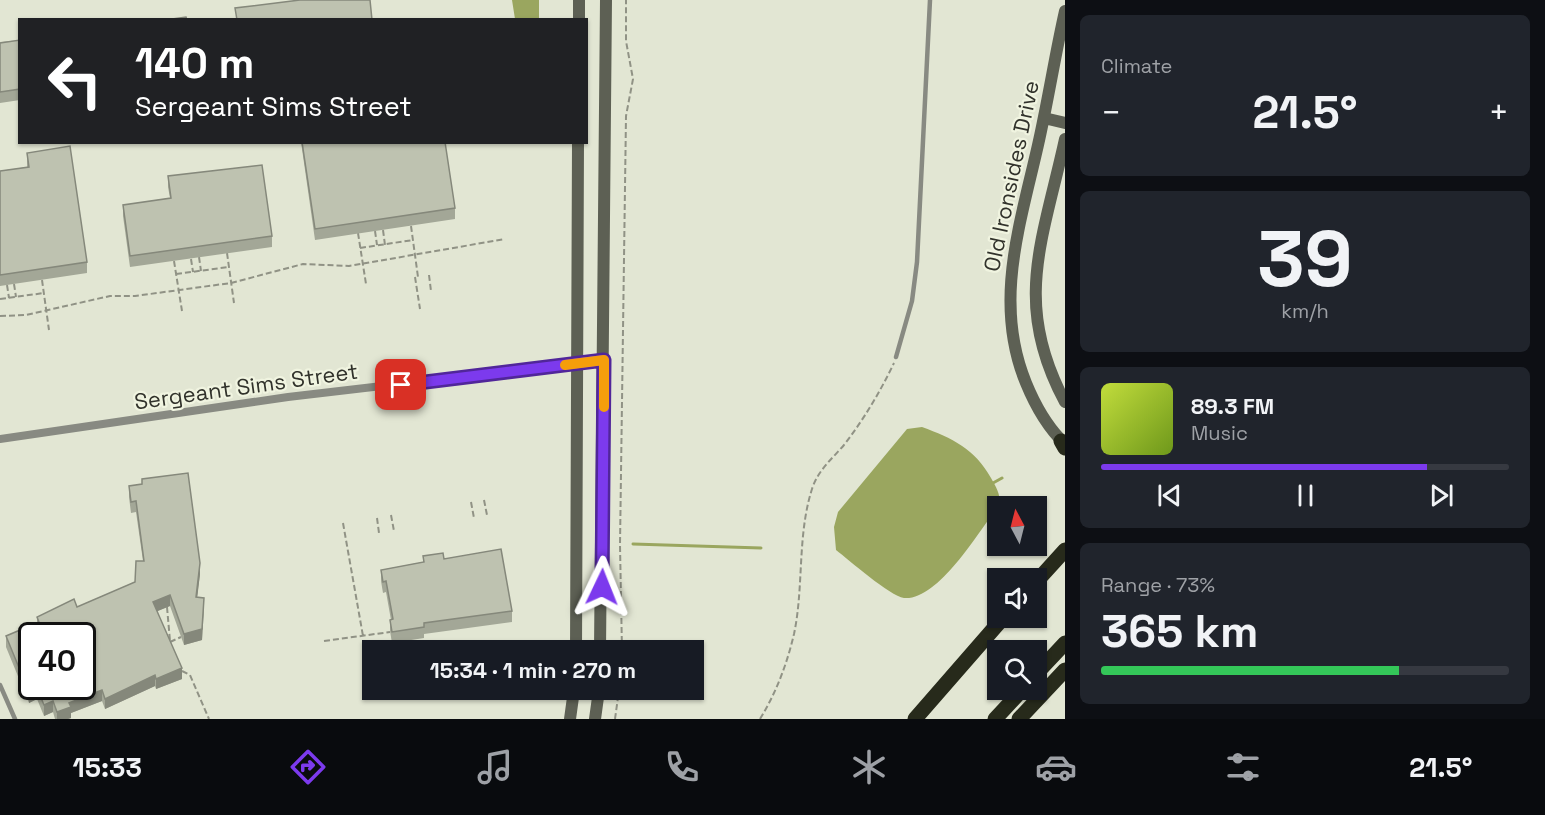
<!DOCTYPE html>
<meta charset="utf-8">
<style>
body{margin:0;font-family:"Space Grotesk",sans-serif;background:#20242c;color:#f1f3f6;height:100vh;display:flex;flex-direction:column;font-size:22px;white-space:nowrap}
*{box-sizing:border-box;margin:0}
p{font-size:20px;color:#9ea1a6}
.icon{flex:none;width:33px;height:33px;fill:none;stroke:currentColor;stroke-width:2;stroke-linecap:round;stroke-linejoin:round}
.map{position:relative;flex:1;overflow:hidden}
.panel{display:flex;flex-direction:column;gap:15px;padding:15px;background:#0d0f14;width:480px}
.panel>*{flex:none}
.banner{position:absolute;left:18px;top:18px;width:570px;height:126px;border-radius:0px;box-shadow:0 2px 4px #0004;background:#202124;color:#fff;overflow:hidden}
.needle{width:39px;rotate:353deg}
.fabs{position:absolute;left:987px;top:496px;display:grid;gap:12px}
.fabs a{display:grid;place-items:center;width:60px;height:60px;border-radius:0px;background:#171b24;box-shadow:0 2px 4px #0004;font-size:30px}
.speed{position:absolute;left:18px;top:622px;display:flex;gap:12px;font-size:30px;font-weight:700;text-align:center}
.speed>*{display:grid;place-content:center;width:78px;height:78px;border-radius:50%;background:#171b24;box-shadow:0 2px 4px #0004;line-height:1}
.speed .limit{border:3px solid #111;border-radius:9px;background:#fff;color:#111}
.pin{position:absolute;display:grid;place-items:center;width:51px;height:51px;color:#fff;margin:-26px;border-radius:12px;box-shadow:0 3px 9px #0006}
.me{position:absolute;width:66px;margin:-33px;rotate:2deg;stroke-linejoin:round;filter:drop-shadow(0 0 4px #0008)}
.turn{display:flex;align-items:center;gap:21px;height:126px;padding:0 18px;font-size:27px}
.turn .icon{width:78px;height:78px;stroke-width:2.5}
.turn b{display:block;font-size:42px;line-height:51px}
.big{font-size:45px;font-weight:800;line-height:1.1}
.panel .widget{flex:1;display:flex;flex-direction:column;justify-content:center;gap:9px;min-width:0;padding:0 21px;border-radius:9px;background:#20242c}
.panel .dial{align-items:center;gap:0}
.dial b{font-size:78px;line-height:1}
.song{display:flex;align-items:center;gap:18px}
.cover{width:72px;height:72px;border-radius:9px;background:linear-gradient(135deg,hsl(70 70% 55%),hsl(80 70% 35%))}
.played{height:6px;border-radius:3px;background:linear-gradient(90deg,#7c3aed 80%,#363941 80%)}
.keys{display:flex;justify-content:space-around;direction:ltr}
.heat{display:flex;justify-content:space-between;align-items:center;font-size:33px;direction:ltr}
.charge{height:9px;border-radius:4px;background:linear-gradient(90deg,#34c759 73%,#363941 0)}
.trip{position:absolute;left:362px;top:640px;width:342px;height:60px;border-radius:0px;background:#171b24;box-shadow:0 2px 4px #0004;font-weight:800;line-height:60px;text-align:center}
.dock{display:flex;height:96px;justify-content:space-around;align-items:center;background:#090b0e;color:#9ea1a6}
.dock .icon{width:42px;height:42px}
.dock .active{color:#7c3aed}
.dock b{font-size:27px;color:#f1f3f6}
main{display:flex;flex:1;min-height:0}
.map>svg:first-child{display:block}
</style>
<main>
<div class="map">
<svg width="1065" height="719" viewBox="0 0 1065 719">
<rect width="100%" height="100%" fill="#e2e6d3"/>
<path fill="#9aa65f" d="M512 0H539V19H515Z
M922 427C952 438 975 449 991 478 996 487 1000 493 1000 504 980 529 939 601 904 598 890 596 849 560 836 550L834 527 838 512 907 429Z"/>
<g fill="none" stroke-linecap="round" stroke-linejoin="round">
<path stroke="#9aa65f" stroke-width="3" d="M993 483 1002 478
M633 544 761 548"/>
<path stroke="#909285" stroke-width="2" stroke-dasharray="6 3" stroke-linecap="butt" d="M411 226 418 277
M383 230 385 245
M375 231 377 245
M358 233 366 284
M360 248 413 240
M227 253 234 303
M199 257 201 271
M191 259 193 272
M174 261 182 311
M176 274 229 267
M429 275 431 291
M415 277 420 309
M42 280 49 330
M14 284 16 297
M7 285 9 298
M0 299 44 293
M0 316 26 315 110 296H135L231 283 303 264 349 266 505 239
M484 500 487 515
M471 502 474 518
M391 515 394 531
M377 518 379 533
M343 523 363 636
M167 607 170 641
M324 641 390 632
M170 642 181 637
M622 651 620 545 626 116 633 79 626 41V0
M182 671 190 675 209 719
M615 719 619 690
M760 719C776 693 787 664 794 634 804 587 797 536 812 489 818 470 832 459 844 445 864 419 880 392 894 363"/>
<path stroke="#888a82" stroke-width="4.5" d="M896 357 912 301 917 262 930 0
M0 685 15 719"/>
<path stroke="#888a82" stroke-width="8" d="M0 439 288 397 604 360"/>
<path stroke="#5d6054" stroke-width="12" d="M1065 11C1055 55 1048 101 1038 145 1020 225 993 303 1026 383 1035 405 1047 427 1065 444
M579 20V0
M1044 118 1065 123
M1065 139C1043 240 1012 304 1065 402
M576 651 578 142
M600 651 606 0
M570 719 574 690
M595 719 599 690"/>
<path stroke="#272a1b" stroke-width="15" d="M1061 441 1065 448
M1036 582 1065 550
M1036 674 1065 643
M915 719 1003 618
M995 719 1022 690
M1019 719 1065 670"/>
</g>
<path fill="#a3a797" d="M20 40V100L0 103V42Z
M301 142H445L455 208V219L315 240Z
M27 153 87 262V273L0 286V171L27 167Z
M168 176 272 236V247L130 267 123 216V205L170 198 168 187Z
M142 479 200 574 197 597 204 609 202 640 184 645 170 606 157 611 182 679 156 689 155 686 105 709 102 701 71 713V718L68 719H55L53 712 44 716 37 699 29 703 6 647V636L37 623V617L77 607 135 582 143 561 136 512 131 513 129 497V486L142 484Z
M423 556 444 559 512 611V622L424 634V638L392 643 390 631V620H391L386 592 383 593 381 581V570L423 562Z"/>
<path fill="#85887b" d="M200 563V574L196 608V597Z
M170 595V606L153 613V602Z
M204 598 202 640 184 645V634Z
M182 668V679L156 689V679Z
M155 675V686L105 709V699Z
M37 688V699L29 703V692Z
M102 690V701L71 713V718L68 719H57V712L69 703Z
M53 701V712L44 716V705Z"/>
<path fill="#bec2b0" stroke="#85887b" stroke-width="1.5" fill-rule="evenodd" d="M300 0H370L372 20H237L235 8Z
M186 17 187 20H165Z
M20 40V89L0 92V43Z
M302 142H445L455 208 315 229Z
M70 146 87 262 0 275V171L29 167 27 153Z
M262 165 272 236 130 256 123 205 171 198 168 176Z
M188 473 200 563 196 597 204 598 202 629 184 634 170 595 153 602 182 668 156 679 155 675 105 699 102 690 69 703 71 707 57 712 53 701 44 705 37 688 29 692 6 636 39 622 37 617 74 599 77 607 135 582 136 561H144L136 501 131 502 129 486 142 484V479ZM32 636H82V687H32Z
M501 549 512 611 424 623V627L392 632 390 620 393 619 386 581 383 582 381 570 424 562 423 556 443 553 444 559Z"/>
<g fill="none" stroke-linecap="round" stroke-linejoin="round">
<g stroke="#51269a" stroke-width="15">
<path id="route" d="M401 385 604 360 602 587"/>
</g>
<use href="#route" stroke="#7c3aed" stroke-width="10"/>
<path stroke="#f59e0b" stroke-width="10" d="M565 365 604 360V407"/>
</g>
<g text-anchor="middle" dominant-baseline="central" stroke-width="4.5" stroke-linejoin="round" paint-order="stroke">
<g font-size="22" fill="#31322b" stroke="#f0f4e0">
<text transform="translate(1011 176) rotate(-78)">Old Ironsides Drive</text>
<text transform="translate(246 386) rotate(-8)">Sergeant Sims Street</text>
</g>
</g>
</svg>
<div class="fabs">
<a><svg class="needle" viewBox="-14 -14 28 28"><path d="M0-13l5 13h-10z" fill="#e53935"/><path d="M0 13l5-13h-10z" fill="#9ea1a6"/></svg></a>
<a><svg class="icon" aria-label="sound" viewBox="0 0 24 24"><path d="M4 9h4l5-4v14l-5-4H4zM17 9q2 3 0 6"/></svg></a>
<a><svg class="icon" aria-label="search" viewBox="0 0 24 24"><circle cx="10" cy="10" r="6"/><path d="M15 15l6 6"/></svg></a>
</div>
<div class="speed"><div class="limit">40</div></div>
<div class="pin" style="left:401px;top:385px;background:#d93025"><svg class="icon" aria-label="arrive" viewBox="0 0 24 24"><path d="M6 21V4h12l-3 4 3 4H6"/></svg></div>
<svg class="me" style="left:602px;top:587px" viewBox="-20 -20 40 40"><path d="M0-17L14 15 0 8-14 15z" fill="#7c3aed" stroke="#fff" stroke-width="4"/></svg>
<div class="trip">15:34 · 1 min · 270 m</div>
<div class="banner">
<div class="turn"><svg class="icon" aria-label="left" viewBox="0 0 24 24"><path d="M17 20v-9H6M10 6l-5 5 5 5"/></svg><div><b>140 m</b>Sergeant Sims Street</div></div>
</div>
</div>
<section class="panel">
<div class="widget"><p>Climate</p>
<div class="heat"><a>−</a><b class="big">21.5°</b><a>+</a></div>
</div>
<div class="widget dial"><b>39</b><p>km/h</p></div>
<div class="widget">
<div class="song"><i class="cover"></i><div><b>89.3 FM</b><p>Music</p></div></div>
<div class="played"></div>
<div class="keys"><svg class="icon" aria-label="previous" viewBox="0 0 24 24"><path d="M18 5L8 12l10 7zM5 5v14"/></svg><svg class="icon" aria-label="pause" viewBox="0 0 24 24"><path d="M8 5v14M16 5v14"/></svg><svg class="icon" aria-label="next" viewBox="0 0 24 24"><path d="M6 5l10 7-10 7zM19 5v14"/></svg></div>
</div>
<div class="widget"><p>Range · 73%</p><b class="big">365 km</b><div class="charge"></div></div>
</section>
</main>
<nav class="dock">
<b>15:33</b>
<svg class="icon active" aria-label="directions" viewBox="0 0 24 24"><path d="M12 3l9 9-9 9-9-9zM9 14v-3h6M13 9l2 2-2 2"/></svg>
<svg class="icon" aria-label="music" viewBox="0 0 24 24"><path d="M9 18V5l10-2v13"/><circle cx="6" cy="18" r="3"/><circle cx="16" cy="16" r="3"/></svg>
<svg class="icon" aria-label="phone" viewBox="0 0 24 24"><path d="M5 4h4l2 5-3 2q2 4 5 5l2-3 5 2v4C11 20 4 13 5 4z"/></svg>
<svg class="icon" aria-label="climate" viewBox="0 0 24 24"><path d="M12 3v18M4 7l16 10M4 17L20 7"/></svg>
<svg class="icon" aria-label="car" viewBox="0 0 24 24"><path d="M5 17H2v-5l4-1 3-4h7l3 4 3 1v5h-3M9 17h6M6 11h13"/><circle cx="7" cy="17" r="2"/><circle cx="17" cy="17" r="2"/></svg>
<svg class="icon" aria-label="filters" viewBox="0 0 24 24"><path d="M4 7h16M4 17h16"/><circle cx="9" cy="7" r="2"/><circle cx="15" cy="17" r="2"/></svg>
<b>21.5°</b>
</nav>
